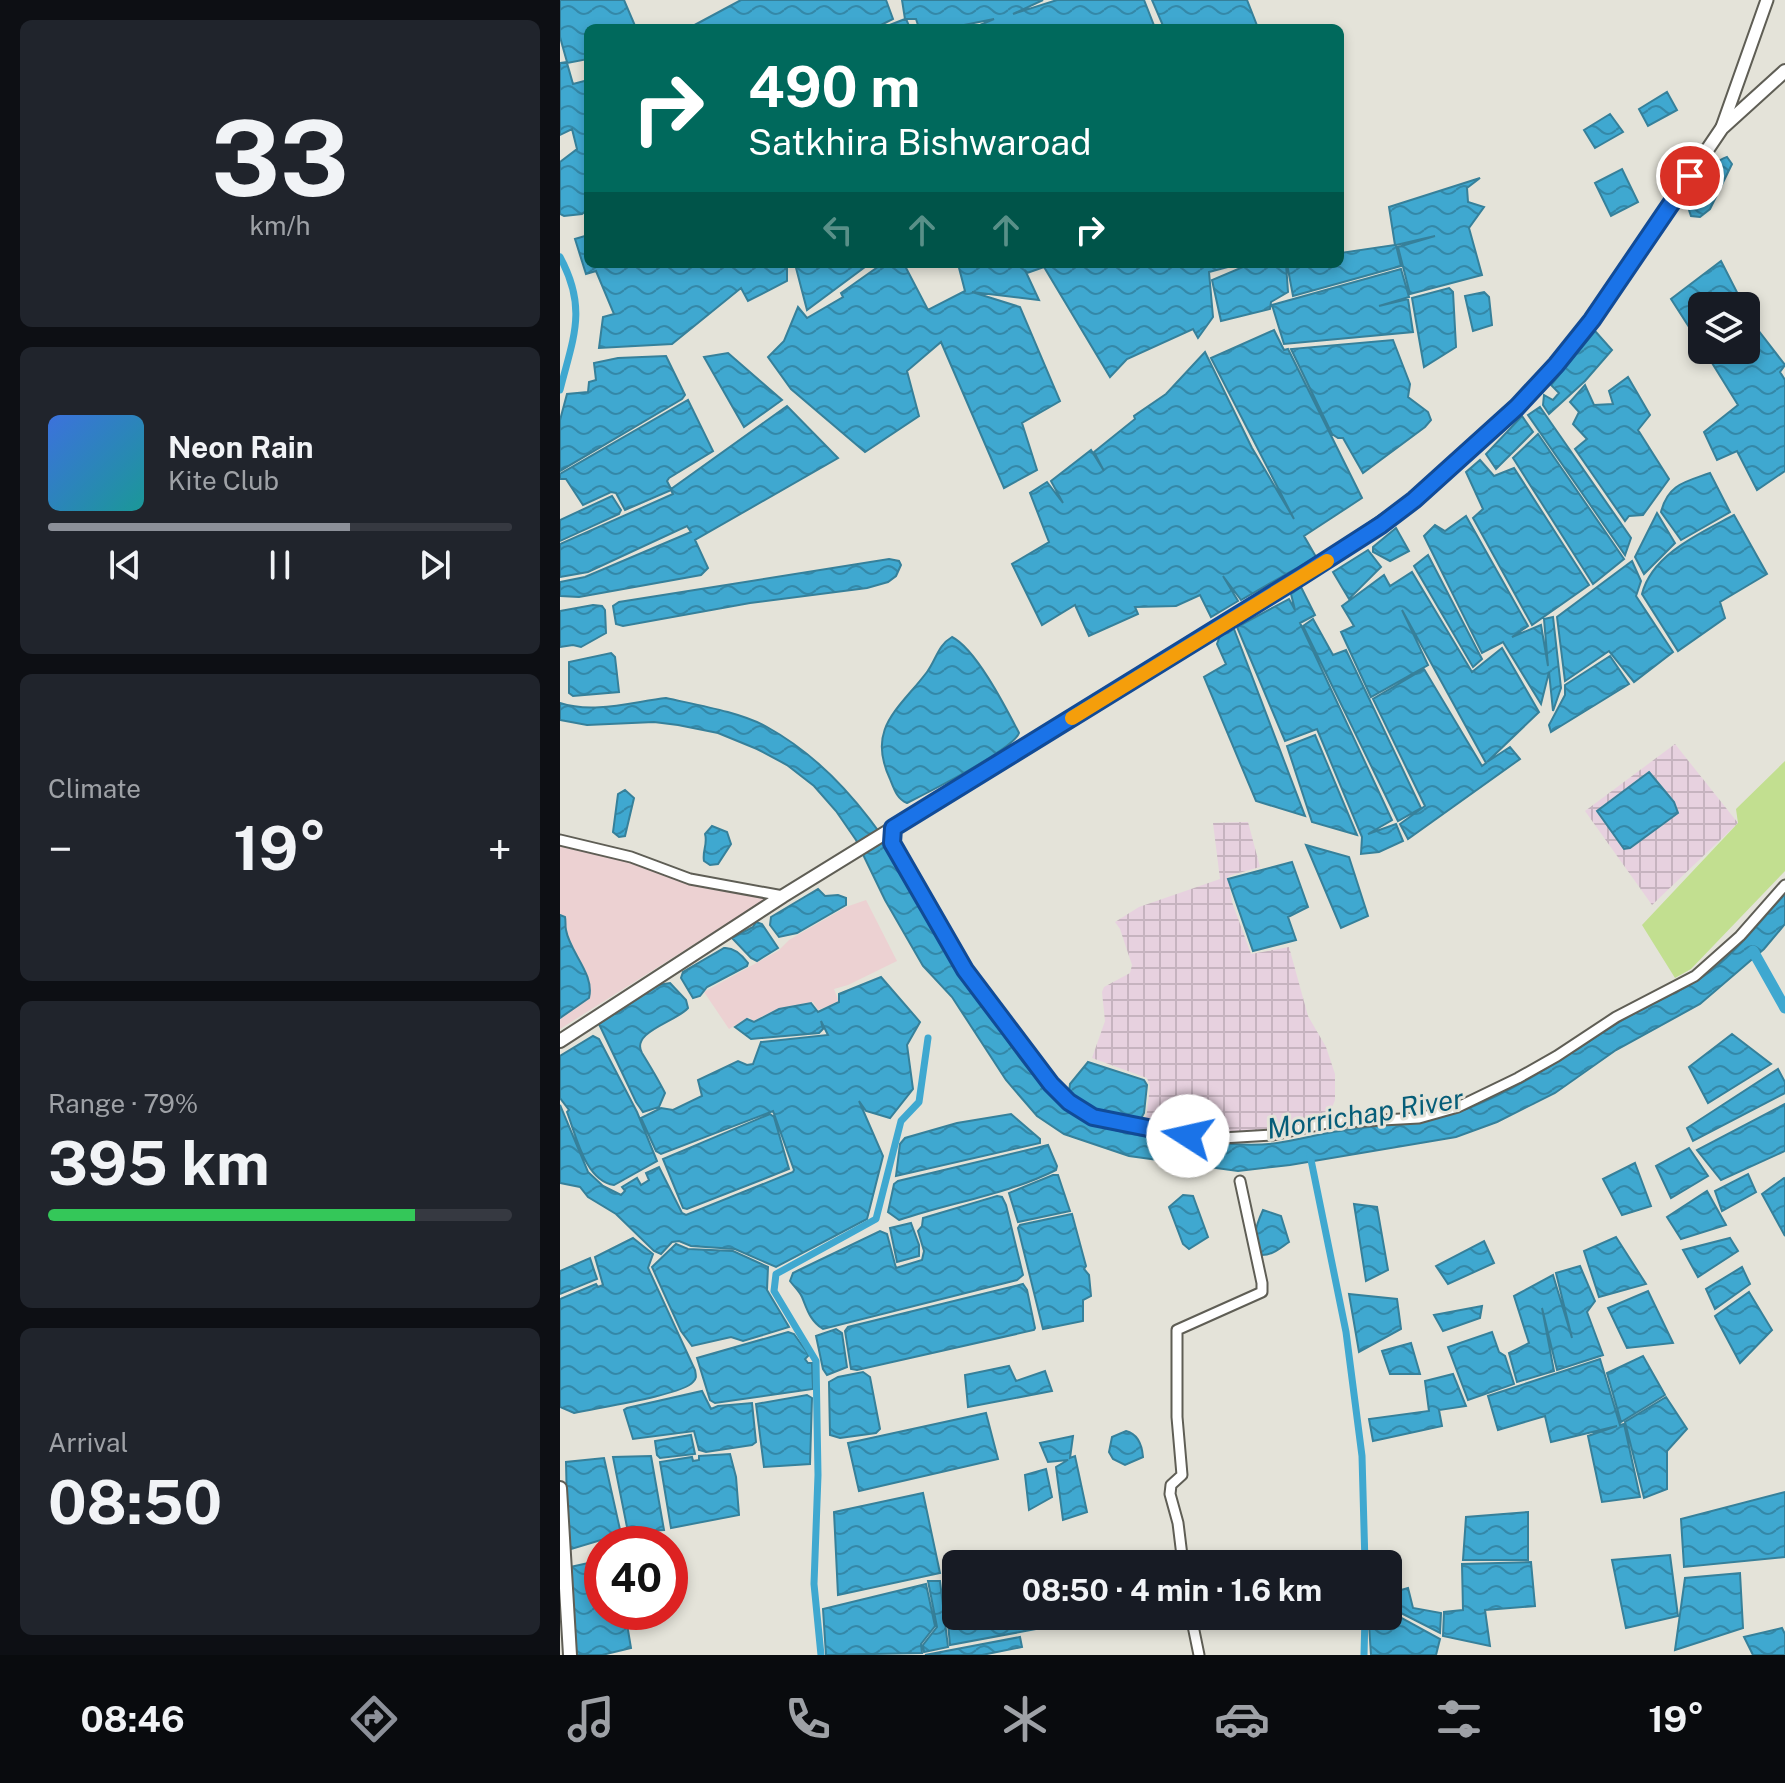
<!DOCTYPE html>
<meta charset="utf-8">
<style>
body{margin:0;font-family:"Public Sans",sans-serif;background:#20242c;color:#f1f3f6;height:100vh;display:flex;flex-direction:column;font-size:30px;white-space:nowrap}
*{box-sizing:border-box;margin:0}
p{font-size:26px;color:#9ea1a6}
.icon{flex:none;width:44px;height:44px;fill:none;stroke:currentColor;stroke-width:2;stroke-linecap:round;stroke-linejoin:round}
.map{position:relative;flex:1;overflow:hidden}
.side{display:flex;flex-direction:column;gap:20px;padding:20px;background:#0d0f14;width:560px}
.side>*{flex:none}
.guide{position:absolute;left:24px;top:24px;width:760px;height:244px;border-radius:12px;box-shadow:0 4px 12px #0003;background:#00695c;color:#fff;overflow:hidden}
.fabs{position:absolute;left:1128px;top:292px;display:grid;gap:16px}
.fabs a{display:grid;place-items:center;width:72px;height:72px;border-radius:12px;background:#171b24;box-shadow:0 4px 12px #0003;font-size:40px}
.speed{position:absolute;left:24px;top:1526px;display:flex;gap:16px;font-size:40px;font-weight:700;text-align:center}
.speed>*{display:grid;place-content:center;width:104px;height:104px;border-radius:50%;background:#171b24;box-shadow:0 4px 12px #0003;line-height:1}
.speed .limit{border:12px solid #d22;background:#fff;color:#111}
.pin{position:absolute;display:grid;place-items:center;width:68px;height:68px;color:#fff;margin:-34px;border:4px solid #fff;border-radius:50%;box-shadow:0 2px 8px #0007}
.me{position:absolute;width:88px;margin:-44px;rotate:280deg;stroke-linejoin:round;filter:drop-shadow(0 0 6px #0008)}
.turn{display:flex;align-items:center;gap:28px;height:168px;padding:0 32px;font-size:36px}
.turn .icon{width:104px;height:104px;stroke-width:2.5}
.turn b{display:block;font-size:56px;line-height:68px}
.lanes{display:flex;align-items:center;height:76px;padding:0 32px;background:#0003;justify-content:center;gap:40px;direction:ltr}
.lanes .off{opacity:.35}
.big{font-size:60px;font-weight:700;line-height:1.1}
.side .tile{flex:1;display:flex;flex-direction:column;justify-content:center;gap:12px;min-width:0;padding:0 28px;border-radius:12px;background:#20242c}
.side .dial{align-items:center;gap:0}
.dial b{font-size:104px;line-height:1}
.song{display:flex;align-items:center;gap:24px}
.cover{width:96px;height:96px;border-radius:12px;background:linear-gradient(135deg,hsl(220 70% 55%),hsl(180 70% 35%))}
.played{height:8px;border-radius:4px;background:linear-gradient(90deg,#8c9099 65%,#363941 65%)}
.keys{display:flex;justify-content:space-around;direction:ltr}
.heat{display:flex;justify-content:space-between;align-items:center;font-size:44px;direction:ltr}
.charge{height:12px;border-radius:6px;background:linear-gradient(90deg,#34c759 79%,#363941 0)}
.trip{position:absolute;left:382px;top:1550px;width:460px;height:80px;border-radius:12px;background:#171b24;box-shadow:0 4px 12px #0003;font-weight:700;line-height:80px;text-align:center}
.tabs{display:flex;height:128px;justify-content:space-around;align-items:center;background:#090b0e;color:#9ea1a6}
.tabs .icon{width:56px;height:56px}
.tabs .current{color:#8c9099}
.tabs b{font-size:36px;color:#f1f3f6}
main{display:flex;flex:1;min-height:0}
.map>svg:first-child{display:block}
</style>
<main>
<section class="side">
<div class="tile dial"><b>33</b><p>km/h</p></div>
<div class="tile">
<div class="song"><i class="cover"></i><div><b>Neon Rain</b><p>Kite Club</p></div></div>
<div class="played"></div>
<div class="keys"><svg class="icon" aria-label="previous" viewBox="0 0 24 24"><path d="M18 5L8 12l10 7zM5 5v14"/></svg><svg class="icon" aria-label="pause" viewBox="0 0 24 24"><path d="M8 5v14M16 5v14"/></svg><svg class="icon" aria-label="next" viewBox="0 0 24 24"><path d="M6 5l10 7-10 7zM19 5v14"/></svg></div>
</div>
<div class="tile"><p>Climate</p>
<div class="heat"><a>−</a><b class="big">19°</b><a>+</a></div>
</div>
<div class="tile"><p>Range · 79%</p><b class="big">395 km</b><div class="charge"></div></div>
<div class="tile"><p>Arrival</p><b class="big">08:50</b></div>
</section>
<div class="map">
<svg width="1225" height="1655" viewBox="0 0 1225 1655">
<defs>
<pattern id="industrial-grid" width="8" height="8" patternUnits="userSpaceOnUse" patternTransform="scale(2)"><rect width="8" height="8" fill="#e7d1df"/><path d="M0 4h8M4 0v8" fill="none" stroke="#c6b3bf"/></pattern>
<pattern id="water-waves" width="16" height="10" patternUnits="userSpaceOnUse" patternTransform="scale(2)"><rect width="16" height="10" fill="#3fa8d0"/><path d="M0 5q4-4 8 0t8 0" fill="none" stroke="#3488a8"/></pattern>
</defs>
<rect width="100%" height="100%" fill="#e4e3d9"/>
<path fill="url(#industrial-grid)" d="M1115 744 1178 823 1092 905 1025 811Z
M688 822 700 867 668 876 672 902 691 954 729 947 748 1016 766 1047 775 1074V1100L767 1120 725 1129 696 1133 639 1134 597 1127 599 1121 586 1120 590 1086 587 1078 532 1058 545 1021 542 992 544 987 570 973 572 965 560 929 555 922 579 907 660 879 653 823Z"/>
<path fill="#ecd1d2" d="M0 841 130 881 207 898 0 1029Z
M306 900 337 961 288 985 274 989 279 1002 258 1010 253 1002 217 1009 193 1021 189 1017 169 1029 144 992 218 951 229 940 286 907Z"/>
<path fill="#c2df90" d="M1225 761V871L1131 969 1115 978 1082 925 1178 823 1176 809Z"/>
<path fill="url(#water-waves)" stroke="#36809a" stroke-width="2" d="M0 0H64L76 28H28V59L7 63 13 84 28 80V209L22 214 4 216 0 214V162L17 149 12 129 0 135V63L7 62 0 37Z
M181 0H326L333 19 315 28H129Z
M342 0H483L453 14 497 0H584L595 28H413L434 19 389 28H359L356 19H346L350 28H322L345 19Z
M592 0H687L698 28H604Z
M1107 92 1117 110 1088 126 1079 109Z
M1050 114 1063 132 1035 148 1024 130Z
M1167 157 1172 164 1150 209 1140 217 1131 216C1121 195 1148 163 1167 157Z
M1062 169 1078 202 1051 216 1035 183Z
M920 178 907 188 908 202 924 207 909 228 922 275 850 294 838 247 875 236 836 245 841 266 733 296 727 264H780V253L835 245 829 207Z
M28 235V264H227V281L188 301 181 288 112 344 39 348 43 317 54 314 36 271 26 274 15 239Z
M1161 261 1184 306H1142V347L1111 299Z
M235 264H309L247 310Z
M322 264H344L368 310 405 291 398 264H679L649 272 653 317 638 338 633 329 567 359 550 377 484 267 467 273 465 270 479 300 412 292 460 307 500 401 462 423 477 470 444 488 381 342 347 371 359 416 305 452 231 389 208 357 224 341 238 307 247 318 283 297 281 293Z
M690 264H726L728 292 711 302 710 309 661 321 652 280Z
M841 269 849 297 819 306 848 299 853 332 724 344 712 305Z
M889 288 893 292 896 347 864 367 852 298Z
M924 292 929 297 932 325 913 331 905 296Z
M1186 309 1195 326 1225 365 1220 372 1225 380V471L1197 490 1177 451 1157 460 1144 432 1178 405 1144 350H1186Z
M714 330 724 350 728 349 802 498 744 536 756 557 681 600 663 576 678 601 651 617 640 595 616 606 575 607 578 614 529 636 515 605 482 625 452 564 489 542 470 493 487 482 503 503 491 481 531 450 544 471 534 452 575 419 574 416 606 394 645 352 692 448 734 519 651 358Z
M1035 331 1052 350 1025 381 989 414 983 405 984 395 993 400 999 393 991 385Z
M833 340 850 384 848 397 868 412 871 420 865 427 803 473 783 438H778L772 434 731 349Z
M168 353 222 400 184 427 144 357Z
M106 356 125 395 122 399 0 471V420L7 394 28 392 29 382 36 380 34 363 58 358Z
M1068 377 1090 415 1078 430 1109 479 1083 515 1069 516 1065 521 1015 449 1027 439 1013 424 1019 412 1010 402 1025 385 1034 405 1053 404 1049 391Z
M128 400 153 451 109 478 107 481 111 489 227 406 278 458 135 540 148 568 141 575 19 597 0 596V582L25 577 131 532 127 526 28 572 0 577V544L113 494 111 490 65 510 56 493 51 492 23 505 6 479H0V474Z
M980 407 1071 538 1065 555 968 415Z
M962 416 973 432 936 469 926 454Z
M978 434 1064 559 1033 584 953 458Z
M920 460 934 476 954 468 1029 585 972 625 913 518 923 509 906 472Z
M1150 473 1170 512 1121 540 1101 512C1108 484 1125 482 1150 473Z
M52 496 61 510 59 514 0 541V520Z
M1097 513 1115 543 1084 574 1075 557Z
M1174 515 1207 574 1160 602 1165 618 1118 651 1082 594C1092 554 1141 533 1174 515Z
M906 516 968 626 952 637 981 625 988 666 984 619 993 617 1001 688 993 711 989 672 981 704 943 642 922 653 864 536 875 525 885 531Z
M836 528 849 551 830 561 813 552V547Z
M808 550 821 567 789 599 773 572Z
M868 555 922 659 913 667 854 566Z
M329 559 339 561 341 565 336 576 328 582 307 588 190 603 63 626 56 624 53 606 59 602Z
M1072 561 1081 581 1076 596 1113 652 1074 682 1049 651 1005 681 997 617Z
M852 572 912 672 942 648 979 712 927 762 950 747 960 759 848 839 840 824 865 806 813 699 864 669 922 766 926 763 842 610 868 665 811 697 781 632 794 626 782 606 824 575 830 586Z
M741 587 755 615 740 623 832 820 808 834 836 824 843 841 819 852 801 854 802 837 757 729 725 741 677 627 729 599 735 610 731 594Z
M33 605 42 606 45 610 46 633 21 647 13 645 0 647V611Z
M753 619 773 655 786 650 861 808 838 821 743 626Z
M674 629 745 816 696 801 644 677 666 664 657 644 661 633Z
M392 637C416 649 446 708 459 733 454 749 367 793 347 803 337 799 334 789 330 779 306 728 339 709 367 672 376 660 378 645 392 637Z
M51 653 55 657 59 692 13 696 9 693V662Z
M1050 656 1069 684 991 732 989 725 1005 695V685Z
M106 698C137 705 180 712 207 727 345 803 385 982 490 1094 526 1132 584 1138 633 1141 661 1143 690 1147 717 1143 742 1139 767 1132 793 1129 832 1124 872 1122 909 1108 965 1086 1011 1052 1061 1021 1091 1002 1124 992 1152 970 1179 949 1202 919 1225 894V924L1204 949 1140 1004 1056 1050 995 1093 937 1122 896 1137 730 1165 678 1171 569 1156 504 1134 477 1116 446 1080 392 997 363 966 325 900 296 840 276 811 254 786 227 765 197 749 158 733 118 725 94 722 27 725 0 720V703C33 714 72 702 106 698Z
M755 735 797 835 752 822 727 746Z
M1089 772 1114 802 1118 813 1070 848 1064 849 1037 811Z
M65 790 74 798 65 836 59 837 53 832 58 794Z
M152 826 167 832 171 844 158 864 150 865 144 861C142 851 148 844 145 834Z
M746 845 789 857 808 916 781 928Z
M732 862 748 907 728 917 736 940 693 951 668 879Z
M258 889 265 896 278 895 286 898V905L237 933 219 937 210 925 211 917Z
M0 915 5 917C6 921 5 926 6 930 10 953 35 974 29 998L0 1018Z
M196 922 202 924 218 948 197 961 191 958 172 938 193 927Z
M164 948C174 947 182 955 188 963L187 966 147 987 140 996 133 998 121 978 123 972Z
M321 977 360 1022 347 1045 353 1089 330 1118 306 1111 299 1101 323 1156 307 1219 216 1267 175 1249 131 1246 119 1241 112 1242 101 1254 94 1251 56 1214 28 1197 20 1187 0 1183V1105L28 1172 43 1186 61 1195 65 1191 62 1187 77 1178 81 1185 89 1180 86 1173 99 1167 122 1213 126 1215 233 1172 234 1170 213 1111 101 1154 96 1151 81 1118 101 1108 113 1110 142 1096 138 1080 178 1061 187 1065 193 1064 201 1042 268 1035 261 1021 263 1029 259 1033 191 1039 175 1027 187 1019 194 1022 219 1009 251 1003 258 1012 279 1002V994Z
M110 983 126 1000 128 1008C116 1022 70 1032 82 1053 90 1066 98 1079 105 1093L99 1107 83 1112 76 1102 39 1024 98 985Z
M1172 1034 1211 1064 1148 1103 1129 1067Z
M33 1036 39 1039 77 1112 97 1161 54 1185C25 1181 16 1135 7 1112L9 1110 0 1098V1056Z
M528 1062 584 1080 587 1085 584 1113 578 1124C555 1122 525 1110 509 1092L510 1084Z
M1218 1069 1225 1082V1093L1133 1141 1127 1128Z
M1225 1104V1151L1161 1180 1137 1150Z
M210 1114 214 1117 229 1169 127 1209 123 1208 103 1159Z
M451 1114 480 1139V1143L336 1176 340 1144 345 1138 397 1123Z
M488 1145 497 1166 496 1170C446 1195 391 1202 339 1220L328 1212 334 1184 338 1181Z
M1129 1148 1148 1176 1111 1198 1096 1166Z
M1075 1163 1091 1206 1062 1215 1043 1179Z
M1188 1174 1196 1192 1162 1211 1155 1191Z
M493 1175H498L510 1211 458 1222 449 1193Z
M1224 1178 1225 1179V1236L1202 1194Z
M1147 1191 1166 1225 1121 1239 1107 1217Z
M623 1195 633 1196 648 1237 629 1249 623 1244 609 1207Z
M437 1196 442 1197 446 1205 463 1275 457 1280 263 1329C250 1321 247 1309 242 1297 240 1292 233 1285 230 1281L233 1273 239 1270 320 1231 327 1234 336 1268 362 1260 364 1251 358 1231 362 1226 363 1218Z
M794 1204 817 1207 828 1270 806 1281Z
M703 1210 721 1216 729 1242C720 1248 713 1255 702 1255 691 1238 695 1228 703 1210Z
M512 1214 526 1266 524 1269 529 1275 531 1296 523 1300V1321L483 1329 458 1228 460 1225Z
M351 1223 359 1245V1256L337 1262 330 1228Z
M1056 1237 1086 1284 1039 1297 1024 1251Z
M73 1238 93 1254 88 1268 135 1370C136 1376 137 1378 133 1382 123 1395 35 1408 14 1413L0 1407V1299L36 1284 38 1287 43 1285 35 1257Z
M1170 1238 1178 1251 1138 1277 1123 1250Z
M924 1241 934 1263 888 1284 876 1266Z
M116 1244 128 1249 173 1251 208 1267 207 1290 229 1327 183 1341 171 1337 132 1346 121 1331 92 1267Z
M30 1258 37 1279 0 1294V1271Z
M1020 1266 1035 1301 1027 1312 1043 1355 997 1370 982 1308 994 1371 957 1382 949 1353 969 1343 954 1296 993 1275 1012 1338 996 1273Z
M1182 1267 1190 1284 1155 1309 1146 1289Z
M463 1284 467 1290 475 1328 474 1330 297 1370 291 1369 285 1331 288 1327Z
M1088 1291 1113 1343 1067 1348 1048 1308Z
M1189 1292 1212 1330 1180 1363 1155 1316Z
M789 1294 837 1299 841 1329 799 1352Z
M922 1306 920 1318 883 1331 874 1315Z
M276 1329 282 1333 287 1367 267 1375 263 1369 256 1336Z
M228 1332 234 1334 249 1355 245 1359 248 1363H252L253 1389 155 1403 150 1400 137 1358Z
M932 1332 939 1352 945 1356 954 1384 908 1400 888 1347Z
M851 1343 860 1374H830L822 1351Z
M1083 1356 1105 1395 1061 1422 1047 1373Z
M1040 1359 1060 1425 1064 1424 1080 1497 1042 1502 1028 1436 1057 1426 991 1442 985 1416 938 1430 928 1396Z
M449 1366 456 1381 485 1371 492 1391 408 1407 405 1375Z
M303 1372 310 1377 320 1429 316 1433 280 1438 270 1435 269 1382 278 1377Z
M893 1374 906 1406 879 1410 882 1426 813 1441 809 1419 869 1411 865 1381Z
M142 1391 151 1409 158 1406 192 1403 196 1442 192 1445 146 1452 139 1450 134 1431 73 1439 64 1410 67 1408Z
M247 1395 252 1398 250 1464 204 1467 196 1404Z
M1106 1397 1127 1429 1107 1451V1489L1084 1498 1065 1422Z
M426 1413 438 1459 299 1491 288 1443Z
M566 1431C578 1434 582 1445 583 1457L565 1465 553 1459 549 1452 552 1437Z
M131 1435 135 1454 100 1458 97 1455 95 1441Z
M513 1436 510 1458 515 1456 527 1512 503 1520 496 1467 508 1460 488 1462 480 1443Z
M170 1454 176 1477 179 1515 111 1528 100 1462 132 1457 133 1461 139 1460V1456Z
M91 1456 104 1530 68 1532 53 1457Z
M44 1458 61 1534 8 1550 6 1462Z
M486 1469 492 1497 469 1510 465 1475Z
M1225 1492V1557L1124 1567 1121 1519Z
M363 1493 380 1573 278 1595 274 1512Z
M968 1512V1560H903L906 1517Z
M1110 1555 1118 1616 1066 1628 1052 1560Z
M42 1560V1612H65L71 1648 42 1655H14L10 1567Z
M971 1562 975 1606 925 1610 930 1646 883 1636 884 1612 903 1610 902 1564Z
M1180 1573 1183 1628 1115 1650 1125 1578Z
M396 1577V1616H485L487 1627 390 1645 384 1579Z
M368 1581H380L388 1647 364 1652 363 1645 377 1627Z
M828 1583 836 1614 831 1621 840 1617 880 1639 876 1655H811L809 1624 828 1623 807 1621V1616H828Z
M366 1584 375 1626 361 1644 362 1653 266 1655 263 1609Z
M848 1588 853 1608 881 1613 880 1633 839 1612 834 1592Z
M1222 1628 1225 1634V1655H1193L1184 1637Z
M460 1637 462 1647 422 1655H365Z"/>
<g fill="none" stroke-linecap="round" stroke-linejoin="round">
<path stroke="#3fa8d0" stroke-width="7" d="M0 257C28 309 13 338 0 390
M750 1155 786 1332 802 1456 805 1564
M261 1655 254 1584 258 1475 256 1361 214 1291 216 1274 316 1219 341 1121 359 1102 368 1038
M804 1655 805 1616"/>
<path stroke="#3fa8d0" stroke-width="11" d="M1193 951 1225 1008"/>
<g stroke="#5f5e55" stroke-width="13">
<path id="tertiary" d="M333 828 332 843 405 970 491 1084 509 1102 533 1117 564 1124 628 1136 662 1138 713 1135 767 1123 859 1118 898 1107 958 1078 997 1056 1056 1017 1135 976 1180 936 1225 885
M0 840 71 857 130 879 223 896
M623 1564 618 1523 610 1494 611 1485 622 1475 617 1417V1330L702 1292V1283L680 1181
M631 1616 639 1655"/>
</g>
<g stroke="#5f5e55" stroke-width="15">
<path id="primary" d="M1162 127 1207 0"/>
</g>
<g stroke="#5f5e55" stroke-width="16">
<path id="trunk" d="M0 1041 223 896 758 566 854 500 957 407 996 365 1032 320 1162 128 1225 71
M0 1488 10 1655"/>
</g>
<use href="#tertiary" stroke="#fff" stroke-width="9"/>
<use href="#primary" stroke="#fff" stroke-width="11"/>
<use href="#trunk" stroke="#fff" stroke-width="12"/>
</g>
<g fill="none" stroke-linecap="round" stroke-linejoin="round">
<g stroke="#114b97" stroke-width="20">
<path id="route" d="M628 1136 533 1117 509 1102 491 1084 405 970 332 843 333 828 740 577 821 525 854 500 957 407 996 365 1032 320 1130 176"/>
</g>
<use href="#route" stroke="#1a73e8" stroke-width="14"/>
<path stroke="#f59e0b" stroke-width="14" d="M512 718 767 561"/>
</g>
<g text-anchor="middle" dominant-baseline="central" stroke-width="6" stroke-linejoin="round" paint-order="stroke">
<g font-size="28" font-style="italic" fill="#065d78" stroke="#e4e3d9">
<text transform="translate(805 1113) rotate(-9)">Morrichap River</text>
</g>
</g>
</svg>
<div class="fabs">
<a><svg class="icon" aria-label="layers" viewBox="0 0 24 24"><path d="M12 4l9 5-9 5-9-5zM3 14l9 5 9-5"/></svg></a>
</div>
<div class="speed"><div class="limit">40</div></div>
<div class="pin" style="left:1130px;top:176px;background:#d93025"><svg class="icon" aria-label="arrive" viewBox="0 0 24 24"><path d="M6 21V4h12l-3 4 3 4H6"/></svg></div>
<svg class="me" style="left:628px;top:1136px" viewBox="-20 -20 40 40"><circle r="19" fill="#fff"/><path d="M0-13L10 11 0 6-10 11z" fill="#1a73e8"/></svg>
<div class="trip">08:50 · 4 min · 1.6 km</div>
<div class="guide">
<div class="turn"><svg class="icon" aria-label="right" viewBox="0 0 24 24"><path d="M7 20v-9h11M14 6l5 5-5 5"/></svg><div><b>490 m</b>Satkhira Bishwaroad</div></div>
<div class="lanes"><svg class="icon off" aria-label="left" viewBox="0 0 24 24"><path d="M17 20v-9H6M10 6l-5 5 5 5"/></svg><svg class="icon off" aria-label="ahead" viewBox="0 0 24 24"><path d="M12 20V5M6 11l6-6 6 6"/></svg><svg class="icon off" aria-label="ahead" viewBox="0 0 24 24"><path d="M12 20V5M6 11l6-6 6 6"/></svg><svg class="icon" aria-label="right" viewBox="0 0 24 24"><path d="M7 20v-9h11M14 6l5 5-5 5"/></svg></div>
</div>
</div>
</main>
<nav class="tabs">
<b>08:46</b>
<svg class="icon current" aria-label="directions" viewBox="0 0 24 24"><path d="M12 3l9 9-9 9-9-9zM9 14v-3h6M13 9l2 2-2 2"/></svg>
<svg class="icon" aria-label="music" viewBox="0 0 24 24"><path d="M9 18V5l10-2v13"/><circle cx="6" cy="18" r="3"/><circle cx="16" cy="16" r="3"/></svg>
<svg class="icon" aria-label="phone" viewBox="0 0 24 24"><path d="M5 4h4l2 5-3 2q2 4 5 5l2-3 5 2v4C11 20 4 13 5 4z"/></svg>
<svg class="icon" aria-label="climate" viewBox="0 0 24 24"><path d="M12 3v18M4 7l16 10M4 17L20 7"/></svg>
<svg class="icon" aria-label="car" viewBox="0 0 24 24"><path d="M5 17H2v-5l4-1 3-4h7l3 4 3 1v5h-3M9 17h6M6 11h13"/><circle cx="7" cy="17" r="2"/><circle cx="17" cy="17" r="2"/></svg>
<svg class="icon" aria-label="filters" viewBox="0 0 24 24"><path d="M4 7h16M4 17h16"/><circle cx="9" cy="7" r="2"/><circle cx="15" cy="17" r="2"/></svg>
<b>19°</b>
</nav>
